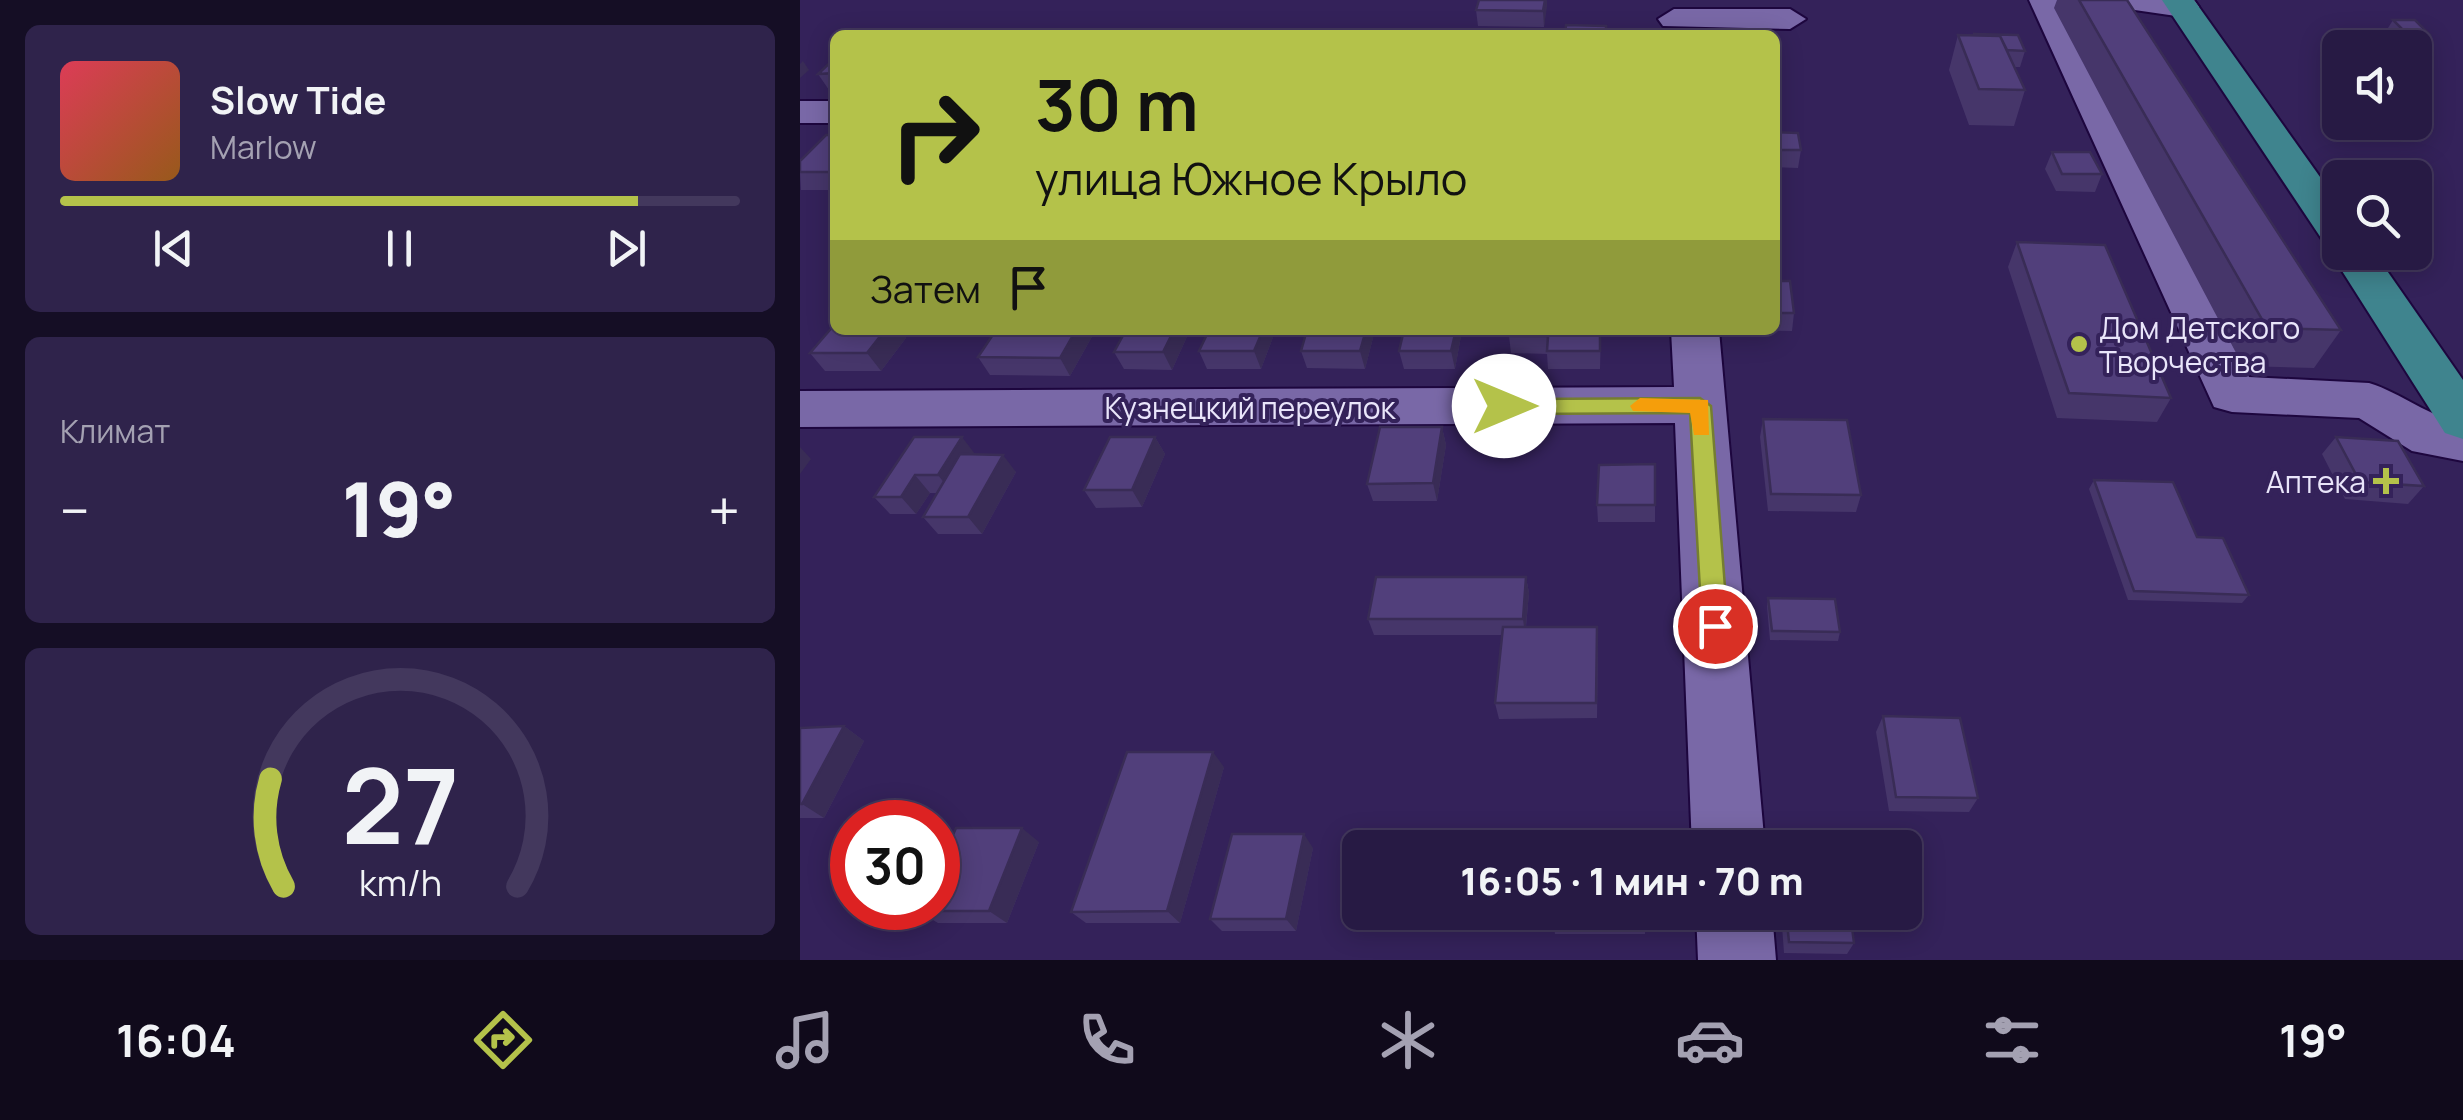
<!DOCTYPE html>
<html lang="ru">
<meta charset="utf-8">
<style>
body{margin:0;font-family:Manrope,sans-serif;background:#2f234b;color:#f1f3f6;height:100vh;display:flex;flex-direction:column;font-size:38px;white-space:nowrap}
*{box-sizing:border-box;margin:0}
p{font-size:32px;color:#a4a1b2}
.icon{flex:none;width:55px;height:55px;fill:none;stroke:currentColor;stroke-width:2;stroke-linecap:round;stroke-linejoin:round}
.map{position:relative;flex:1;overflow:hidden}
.side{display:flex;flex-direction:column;gap:25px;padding:25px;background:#150e25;width:800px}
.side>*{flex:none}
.hud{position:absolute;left:30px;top:30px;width:950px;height:305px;border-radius:15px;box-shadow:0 5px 25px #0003,0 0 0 2px #43385d;background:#b4c24a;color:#111;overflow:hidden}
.tools{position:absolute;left:1522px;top:30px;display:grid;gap:20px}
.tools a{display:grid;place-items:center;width:110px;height:110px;border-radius:15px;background:#271a44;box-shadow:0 5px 25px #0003,0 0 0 2px #43385d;font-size:50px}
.speed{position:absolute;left:30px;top:800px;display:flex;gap:20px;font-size:50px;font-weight:700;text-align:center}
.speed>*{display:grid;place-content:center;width:130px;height:130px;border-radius:50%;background:#271a44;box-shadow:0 5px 25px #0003,0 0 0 2px #43385d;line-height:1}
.speed .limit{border:15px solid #d22;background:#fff;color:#111}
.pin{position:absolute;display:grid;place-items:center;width:85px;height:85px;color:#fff;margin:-42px;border:5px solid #fff;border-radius:50%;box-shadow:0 2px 10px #0007}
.me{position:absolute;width:110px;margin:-55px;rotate:90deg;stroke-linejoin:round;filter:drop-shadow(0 0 8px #0008)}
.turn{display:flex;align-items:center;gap:35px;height:210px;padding:0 40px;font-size:45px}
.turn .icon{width:130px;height:130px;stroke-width:2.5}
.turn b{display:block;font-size:70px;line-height:85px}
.then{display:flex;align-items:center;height:95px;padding:0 40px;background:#0003;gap:20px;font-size:38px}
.big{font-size:75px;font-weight:800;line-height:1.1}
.side .tile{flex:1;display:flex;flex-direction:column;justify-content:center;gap:15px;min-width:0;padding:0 35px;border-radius:15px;background:#2f234b}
.side .dial{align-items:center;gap:0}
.dial svg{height:260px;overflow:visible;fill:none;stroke:#43385d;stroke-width:7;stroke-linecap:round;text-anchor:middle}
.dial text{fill:#f1f3f6;stroke:none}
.song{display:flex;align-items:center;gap:30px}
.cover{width:120px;height:120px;border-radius:15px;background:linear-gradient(135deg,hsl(350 70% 55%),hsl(30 70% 35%))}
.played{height:10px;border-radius:5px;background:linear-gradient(90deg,#b4c24a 85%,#43385d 85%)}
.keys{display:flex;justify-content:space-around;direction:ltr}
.heat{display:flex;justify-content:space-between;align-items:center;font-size:55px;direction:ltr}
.trip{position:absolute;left:542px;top:830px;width:580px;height:100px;border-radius:15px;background:#271a44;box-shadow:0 5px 25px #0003,0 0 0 2px #43385d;font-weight:800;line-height:100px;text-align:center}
.tab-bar{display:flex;height:160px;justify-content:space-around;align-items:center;background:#100a1b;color:#a4a1b2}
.tab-bar .icon{width:70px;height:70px}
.tab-bar .active{color:#b4c24a}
.tab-bar b{font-size:45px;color:#f1f3f6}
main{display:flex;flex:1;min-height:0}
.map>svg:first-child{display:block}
</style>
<main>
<section class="side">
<div class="tile">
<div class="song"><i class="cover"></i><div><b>Slow Tide</b><p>Marlow</p></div></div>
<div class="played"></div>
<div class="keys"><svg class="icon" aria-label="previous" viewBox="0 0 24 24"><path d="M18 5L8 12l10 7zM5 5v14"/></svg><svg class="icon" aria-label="pause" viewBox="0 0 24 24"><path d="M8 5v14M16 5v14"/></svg><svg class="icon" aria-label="next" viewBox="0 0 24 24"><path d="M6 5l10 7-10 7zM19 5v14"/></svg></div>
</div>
<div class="tile"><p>Климат</p>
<div class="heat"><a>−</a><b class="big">19°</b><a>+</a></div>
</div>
<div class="tile dial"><svg viewBox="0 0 100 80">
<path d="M14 69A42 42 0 1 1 86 69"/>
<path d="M14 69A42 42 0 0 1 10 36" stroke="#b4c24a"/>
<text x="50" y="56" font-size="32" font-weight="700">27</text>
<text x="50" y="72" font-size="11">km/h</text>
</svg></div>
</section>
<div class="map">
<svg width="1663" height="960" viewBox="0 0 1663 960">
<rect width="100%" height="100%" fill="#34225a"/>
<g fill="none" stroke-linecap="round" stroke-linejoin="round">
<g stroke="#1d063e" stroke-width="4">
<path id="minor" d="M1229 0H1394L1399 7 1394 14 1383 17 1314 7 1263 11 1449 377 1569 383C1602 393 1628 417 1663 423V461L1612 451 1559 418 1432 412 1414 407Z
M874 9H990L1006 19 990 29 863 26 858 19Z
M0 101H35V123H0Z
M871 330H919L965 848H892L875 423 0 427V391L874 387Z
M896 912H972L976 960H898Z"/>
</g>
<g stroke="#1d063e" stroke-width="4">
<path id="major" d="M1362 0H1394L1540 205V252H1574L1663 380V439L1645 433 1530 252 1534 246 1525 244Z"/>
</g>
<use href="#minor" fill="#7968a7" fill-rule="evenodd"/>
<use href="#major" fill="#3f848e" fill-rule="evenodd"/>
</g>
<path fill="#46366a" d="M679 0H747L744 27 678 26 676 10Z
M1257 0H1327L1541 330 1514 368 1443 366 1254 8Z
M1593 20 1629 34 1624 42H1602L1588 28Z
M1158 35 1225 51 1220 67H1215L1225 90 1214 126 1169 125 1149 70Z
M35 58V90H29L18 74Z
M975 132 1001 150 998 168 975 167Z
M35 135V190H1L0 172Z
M1252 152 1302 174 1295 192 1256 191 1245 169Z
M1217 242 1371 398 1357 422 1257 418 1208 267Z
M975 281 994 313 992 331 950 330H975Z
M35 330H100L106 338 81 371H25L10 353Z
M110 330H147L143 336H114Z
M326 330H390L372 370 324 369 314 352Z
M507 330H575L565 369 507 368 501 351Z
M604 330H660L661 336 655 369H604L599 351Z
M801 330 800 369H748L747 354 711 353 709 336Z
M475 332 461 369H407L399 351Z
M294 333 270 376 190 375 178 357Z
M963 419 1061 495 1056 512 968 511 960 437Z
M642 427 646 445 637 501H573L567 484Z
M114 437 175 454 216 472 182 534H138L123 517 137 493H130L116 514H90L74 497Z
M355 437 365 454 342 507 296 508 284 490Z
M1536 437 1624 486 1608 504 1545 499 1522 454Z
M1294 480 1397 537 1449 595 1442 603 1328 600 1289 489Z
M797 505H855V522H798Z
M726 577 729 593 726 627 798 644 797 718 699 719 695 703 702 635H574L568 619Z
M968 598 1040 632 1038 641 970 640 967 606Z
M1083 716 1178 798 1169 812 1089 811 1076 732Z
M44 726 64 741 24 818H0V728Z
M424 767 380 923H286L271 912Z
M239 842 207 923H138L118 911Z
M513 848 496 931H422L410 919Z
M846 912 845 934H755L753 922Z
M981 912H1050L1054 943 1047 954 984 953Z"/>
<path fill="#392c56" d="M745 0H747V7L744 27 743 11Z
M3 61 9 70 0 78V64Z
M85 330H100L106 338 81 371 67 353Z
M276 330H293L294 333 270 376 260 358Z
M374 330H390L372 370 363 352Z
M463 330H474L475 332 461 369 454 351Z
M566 330H575L565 369 560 351Z
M656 330H660L661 336 655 369 651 351Z
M642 427 646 445 637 501 633 483Z
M162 437 175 454 152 493 138 475Z
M355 437 365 454 342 507 332 490Z
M0 447 11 459 0 474Z
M203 455 216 472 182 534 168 517Z
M115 475 130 493 116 514 101 497Z
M726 577 729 593 725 635 723 619Z
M44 726 64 741 24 818 2 804Z
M413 752 424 767 380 923 367 911Z
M222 828 239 842 207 923 189 911Z
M504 834 513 848 496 931 486 919Z"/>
<path fill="#513f7b" stroke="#392c56" stroke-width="2.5" d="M679 0H745L743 11 676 10Z
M1279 0H1327L1541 330 1467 328Z
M1593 20H1615L1629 34H1607Z
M766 25 806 26V35H765Z
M1173 34 1218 35 1225 51 1207 50 1200 36Z
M1158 35 1200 36 1225 90 1179 89Z
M35 58V73L18 74Z
M975 132 998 133 1001 150H975Z
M26 135H35V172H0V161Z
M1252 152H1290L1302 174H1262Z
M1217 242 1305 245 1371 398 1269 393Z
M975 281H990L994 313H975Z
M35 324V330H85L67 353H10Z
M196 330H276L260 358 178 357Z
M326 330H374L363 352H314Z
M409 330H463L454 351H399Z
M507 330H566L560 351H501Z
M604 330H656L651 351H599Z
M710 330H800V351H747L748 336H709Z
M963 419 1047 420 1061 495 971 494Z
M580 427H642L633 483 567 484Z
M114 437H162L138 475H115L101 497H74Z
M310 437H355L332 490H284Z
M1536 437 1598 441 1624 486 1560 482Z
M160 454 203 455 168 517H123Z
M855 464V505H797L799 465Z
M1294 480 1373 482 1397 537 1423 538 1449 595 1334 591Z
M576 577H726L723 619H568Z
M968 598 1035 599 1040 632 972 631Z
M703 627H797L796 703H695Z
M1083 716 1160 718 1178 798 1096 797Z
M44 726 2 804H0V728Z
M327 752H413L367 911 271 912Z
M156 828H222L189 911H118L120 908H138V868Z
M432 834H504L486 919H410Z
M757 834H845V848H756Z
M980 844 1041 845 1042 848H981Z
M753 912H846V922H753Z
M986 912H1050L1054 943 989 942Z"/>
<path fill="#b4c24a" stroke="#757e30" stroke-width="2.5" d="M900 398 911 406 928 626 915 637 902 626 890 413 704 414 694 406 704 399Z"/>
<path fill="#f59e0b" d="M840 398 908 400 909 435H894L890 413 833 411 830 406Z"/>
<g fill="#b4c24a" stroke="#34225a" stroke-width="4">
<circle cx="1279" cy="344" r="10"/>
<path d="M1581 466h10v10h10v10h-10v10h-10v-10h-10v-10h10z"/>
</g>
<g text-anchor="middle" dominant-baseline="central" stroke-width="8" stroke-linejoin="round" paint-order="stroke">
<g font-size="30" fill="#e9e5fa" stroke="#34225a" text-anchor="start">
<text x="1299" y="327">Дом Детского<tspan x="1299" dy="34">Творчества</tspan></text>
<text x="1566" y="481" text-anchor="end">Аптека</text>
</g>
<g font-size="30" fill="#e9e5fa" stroke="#34225a">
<text x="450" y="407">Кузнецкий переулок</text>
</g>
</g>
</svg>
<div class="tools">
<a><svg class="icon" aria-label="sound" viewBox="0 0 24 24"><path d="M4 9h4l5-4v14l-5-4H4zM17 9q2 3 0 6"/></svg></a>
<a><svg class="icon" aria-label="search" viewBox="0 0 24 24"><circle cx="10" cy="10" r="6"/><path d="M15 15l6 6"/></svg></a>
</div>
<div class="speed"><div class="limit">30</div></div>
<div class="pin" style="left:915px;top:626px;background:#d93025"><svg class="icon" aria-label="arrive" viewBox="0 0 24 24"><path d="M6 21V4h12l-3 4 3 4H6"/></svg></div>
<svg class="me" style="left:704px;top:406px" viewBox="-20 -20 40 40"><circle r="19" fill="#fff"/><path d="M0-13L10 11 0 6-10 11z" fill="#b4c24a"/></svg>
<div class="trip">16:05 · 1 мин · 70 m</div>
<div class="hud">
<div class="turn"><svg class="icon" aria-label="right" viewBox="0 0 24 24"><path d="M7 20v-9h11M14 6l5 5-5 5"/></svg><div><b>30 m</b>улица Южное Крыло</div></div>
<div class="then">Затем<svg class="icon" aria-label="arrive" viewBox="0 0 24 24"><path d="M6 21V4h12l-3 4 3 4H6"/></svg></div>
</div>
</div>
</main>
<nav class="tab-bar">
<b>16:04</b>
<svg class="icon active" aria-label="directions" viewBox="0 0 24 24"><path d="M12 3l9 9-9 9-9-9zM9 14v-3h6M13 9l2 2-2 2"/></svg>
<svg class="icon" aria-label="music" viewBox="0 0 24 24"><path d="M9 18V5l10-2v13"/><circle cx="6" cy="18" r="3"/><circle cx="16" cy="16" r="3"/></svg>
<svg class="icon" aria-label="phone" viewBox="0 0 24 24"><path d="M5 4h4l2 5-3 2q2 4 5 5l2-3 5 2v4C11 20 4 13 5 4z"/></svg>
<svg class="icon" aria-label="climate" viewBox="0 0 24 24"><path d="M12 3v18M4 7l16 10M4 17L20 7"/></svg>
<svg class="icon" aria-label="car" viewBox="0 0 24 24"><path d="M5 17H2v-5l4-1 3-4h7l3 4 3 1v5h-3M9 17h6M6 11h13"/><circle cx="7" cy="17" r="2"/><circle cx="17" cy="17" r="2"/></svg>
<svg class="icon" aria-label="filters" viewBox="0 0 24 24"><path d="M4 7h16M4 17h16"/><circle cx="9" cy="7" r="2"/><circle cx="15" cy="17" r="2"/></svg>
<b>19°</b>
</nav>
